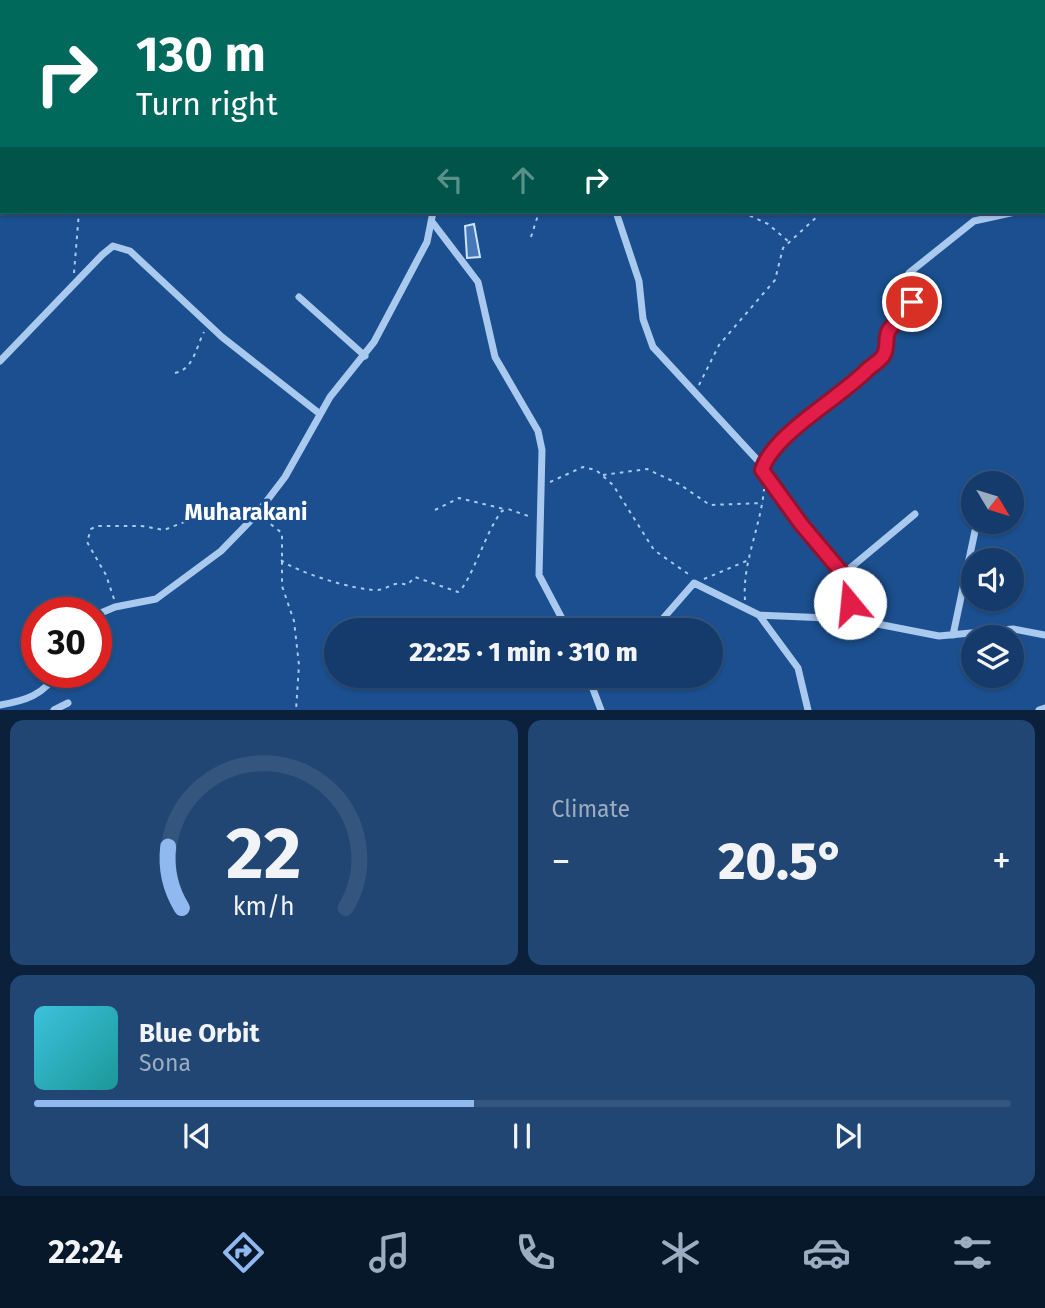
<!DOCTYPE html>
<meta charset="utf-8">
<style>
body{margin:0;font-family:"Fira Sans",sans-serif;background:#214673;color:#f1f3f6;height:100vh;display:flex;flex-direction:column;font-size:26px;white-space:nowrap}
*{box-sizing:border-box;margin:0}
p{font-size:23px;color:#9dadc1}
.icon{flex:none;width:38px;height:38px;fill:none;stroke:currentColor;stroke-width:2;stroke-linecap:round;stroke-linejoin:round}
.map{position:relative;height:710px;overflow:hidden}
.drawer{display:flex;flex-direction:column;gap:10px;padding:10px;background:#0b203b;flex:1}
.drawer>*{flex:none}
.banner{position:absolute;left:0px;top:0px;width:1046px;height:214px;box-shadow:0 2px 5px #0004,0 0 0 2px #33557e;background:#00695c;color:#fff;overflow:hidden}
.needle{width:46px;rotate:128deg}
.fabs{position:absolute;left:961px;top:471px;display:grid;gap:14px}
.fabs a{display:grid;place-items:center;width:63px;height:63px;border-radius:50%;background:#143b6b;box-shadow:0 2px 5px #0004,0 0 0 2px #33557e;font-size:35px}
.speed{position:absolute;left:21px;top:597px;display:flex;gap:14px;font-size:35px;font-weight:700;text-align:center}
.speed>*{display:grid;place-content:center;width:91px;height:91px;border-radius:50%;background:#143b6b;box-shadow:0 2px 5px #0004,0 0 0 2px #33557e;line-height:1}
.speed .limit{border:10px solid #d22;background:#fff;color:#111}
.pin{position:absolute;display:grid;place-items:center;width:60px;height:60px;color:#fff;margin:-30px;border:4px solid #fff;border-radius:50%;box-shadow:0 2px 7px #0007}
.me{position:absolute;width:77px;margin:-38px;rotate:343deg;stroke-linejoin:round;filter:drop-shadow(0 0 5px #0008)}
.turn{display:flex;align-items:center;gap:24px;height:147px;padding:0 21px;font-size:32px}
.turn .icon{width:91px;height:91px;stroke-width:2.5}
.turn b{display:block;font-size:49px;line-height:60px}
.lanes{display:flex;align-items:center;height:66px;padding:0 21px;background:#0003;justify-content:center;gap:35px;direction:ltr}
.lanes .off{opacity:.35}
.big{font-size:52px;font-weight:800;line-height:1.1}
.drawer .card{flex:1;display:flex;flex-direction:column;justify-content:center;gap:10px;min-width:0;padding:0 24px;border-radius:14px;background:#214673}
.drawer .dial{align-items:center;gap:0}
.dial svg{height:182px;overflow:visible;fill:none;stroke:#33557e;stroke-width:7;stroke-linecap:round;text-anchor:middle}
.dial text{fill:#f1f3f6;stroke:none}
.song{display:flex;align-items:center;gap:21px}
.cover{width:84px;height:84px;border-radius:10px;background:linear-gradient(135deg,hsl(190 70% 55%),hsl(180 70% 35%))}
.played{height:7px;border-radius:4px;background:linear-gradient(90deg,#90b9f0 45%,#33557e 45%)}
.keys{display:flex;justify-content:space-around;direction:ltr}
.heat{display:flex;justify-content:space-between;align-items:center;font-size:38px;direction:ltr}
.drawer .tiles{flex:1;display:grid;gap:10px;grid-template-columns:1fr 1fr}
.card:last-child{grid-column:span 2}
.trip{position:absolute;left:324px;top:618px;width:399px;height:70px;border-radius:35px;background:#143b6b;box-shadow:0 2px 5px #0004,0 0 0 2px #33557e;font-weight:800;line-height:70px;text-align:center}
.tab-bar{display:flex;height:112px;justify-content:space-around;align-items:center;background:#08182b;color:#9dadc1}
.tab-bar .icon{width:49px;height:49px}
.tab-bar .selected{color:#90b9f0}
.tab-bar b{font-size:32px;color:#f1f3f6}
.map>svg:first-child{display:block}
</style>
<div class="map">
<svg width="1045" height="710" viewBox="0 0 1045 710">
<rect width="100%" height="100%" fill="#1b4f8f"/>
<path fill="#4478b7" stroke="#cfe3fa" stroke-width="2" d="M474 224 480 257 467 258 465 226Z"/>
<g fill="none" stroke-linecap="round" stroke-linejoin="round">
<path stroke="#a9c9ee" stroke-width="2" stroke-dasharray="3.5 5" stroke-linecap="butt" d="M740 0 742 2
M27 2 29 0
M565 2 566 0
M960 2 963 0
M0 20 2 19
M0 98 2 100
M742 212 768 224 789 242
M531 237 539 212
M74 273 79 212
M175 373C194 369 196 347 204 332
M699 385 719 345 775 280 783 248 822 212
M603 475 647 469 679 484 710 505 763 503
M550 482 583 467 596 470 613 485 654 550 691 576
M435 510 459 498 504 509
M264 519 282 533V586L294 621 299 665 296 710
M281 560C298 573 355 590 376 590 388 590 393 580 407 585L415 577 458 592C470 585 487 528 502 511L508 509 531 517
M704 579 751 559
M114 599 106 575 87 542 91 529 97 526H142L164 530 210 512 245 513
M745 600C742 563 761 526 764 489"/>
<path stroke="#a9c9ee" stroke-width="7" d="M102 0V2
M405 2V0
M0 135 2 134
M1045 176V175
M616 212 639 281 643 319 653 347 763 466
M433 223 478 282 495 357 538 431 542 450 539 575 568 630
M299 297 365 356
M0 361 102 255 113 246 130 251 222 337 320 414
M843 574 915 514
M96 615 115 607 156 599 221 551 256 515 285 477 330 397 374 342 427 242 433 212
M759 615 798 668 808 710
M852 619 843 574 763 474C757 448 861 379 880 359 889 350 883 339 890 329 896 320 907 316 912 306L906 282 909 273 974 221 1015 212
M653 630 694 583 759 615 852 619 939 636 1013 629 1045 635
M953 635 975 531 980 524 995 522
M588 676 601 710
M593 686 608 676
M0 705C24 701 45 695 57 672
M54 710 68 703
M1039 710 1045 708"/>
</g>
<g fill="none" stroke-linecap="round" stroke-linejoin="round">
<g stroke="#92132f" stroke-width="18">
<path id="route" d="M850 603 843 574 801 524 762 470C773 434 840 398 867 370 872 365 879 362 883 356 889 348 884 338 889 330 896 319 911 316 912 302"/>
</g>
<use href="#route" stroke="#e11d48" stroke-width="12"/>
</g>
<g text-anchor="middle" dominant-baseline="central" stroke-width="6" stroke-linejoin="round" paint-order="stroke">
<g font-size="23" font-weight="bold" fill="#fff" stroke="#1b4f8f">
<text x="246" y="512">Muharakani</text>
</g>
</g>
</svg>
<div class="fabs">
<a><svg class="needle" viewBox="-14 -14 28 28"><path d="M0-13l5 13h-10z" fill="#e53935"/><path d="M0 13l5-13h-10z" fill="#9dadc1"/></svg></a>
<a><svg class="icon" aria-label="sound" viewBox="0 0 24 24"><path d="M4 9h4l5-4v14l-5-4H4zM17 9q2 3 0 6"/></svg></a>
<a><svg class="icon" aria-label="layers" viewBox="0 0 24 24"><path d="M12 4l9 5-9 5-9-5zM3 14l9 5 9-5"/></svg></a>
</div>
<div class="speed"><div class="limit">30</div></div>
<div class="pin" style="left:912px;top:302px;background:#d93025"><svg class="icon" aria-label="arrive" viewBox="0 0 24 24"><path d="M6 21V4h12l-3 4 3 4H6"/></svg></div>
<svg class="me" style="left:850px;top:603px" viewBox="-20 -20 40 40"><circle r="19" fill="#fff"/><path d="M0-13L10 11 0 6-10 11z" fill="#e11d48"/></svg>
<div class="trip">22:25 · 1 min · 310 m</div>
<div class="banner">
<div class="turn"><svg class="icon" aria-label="right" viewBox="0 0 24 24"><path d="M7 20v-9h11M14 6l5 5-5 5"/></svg><div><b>130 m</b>Turn right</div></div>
<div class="lanes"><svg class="icon off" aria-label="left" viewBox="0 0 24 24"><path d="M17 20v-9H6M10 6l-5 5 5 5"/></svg><svg class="icon off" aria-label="ahead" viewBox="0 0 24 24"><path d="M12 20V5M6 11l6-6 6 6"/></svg><svg class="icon" aria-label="right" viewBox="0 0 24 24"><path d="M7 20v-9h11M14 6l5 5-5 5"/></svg></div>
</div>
</div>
<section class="drawer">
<div class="tiles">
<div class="card dial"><svg viewBox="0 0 100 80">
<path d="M14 69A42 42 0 1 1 86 69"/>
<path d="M14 69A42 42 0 0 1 8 42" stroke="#90b9f0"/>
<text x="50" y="56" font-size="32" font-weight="700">22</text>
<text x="50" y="72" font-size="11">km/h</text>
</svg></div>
<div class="card"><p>Climate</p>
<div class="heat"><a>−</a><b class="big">20.5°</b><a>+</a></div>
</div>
<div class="card">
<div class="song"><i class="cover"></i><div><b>Blue Orbit</b><p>Sona</p></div></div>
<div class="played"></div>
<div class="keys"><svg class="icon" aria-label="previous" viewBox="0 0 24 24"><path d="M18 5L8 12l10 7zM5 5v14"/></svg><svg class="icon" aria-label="pause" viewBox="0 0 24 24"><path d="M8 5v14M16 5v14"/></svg><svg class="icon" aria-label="next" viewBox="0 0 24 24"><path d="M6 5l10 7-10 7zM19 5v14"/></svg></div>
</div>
</div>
</section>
<nav class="tab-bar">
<b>22:24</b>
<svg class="icon selected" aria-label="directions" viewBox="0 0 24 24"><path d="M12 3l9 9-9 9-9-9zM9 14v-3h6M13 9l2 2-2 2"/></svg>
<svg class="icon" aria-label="music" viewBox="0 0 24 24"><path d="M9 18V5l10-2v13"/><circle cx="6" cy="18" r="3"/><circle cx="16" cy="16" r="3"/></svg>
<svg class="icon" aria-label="phone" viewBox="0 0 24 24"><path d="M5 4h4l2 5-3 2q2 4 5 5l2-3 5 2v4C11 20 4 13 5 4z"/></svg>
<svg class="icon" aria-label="climate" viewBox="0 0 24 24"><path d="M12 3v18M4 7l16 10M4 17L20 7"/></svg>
<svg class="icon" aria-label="car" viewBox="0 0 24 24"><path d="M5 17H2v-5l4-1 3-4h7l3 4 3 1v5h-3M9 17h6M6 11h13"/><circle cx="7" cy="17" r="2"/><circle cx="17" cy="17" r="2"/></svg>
<svg class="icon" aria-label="filters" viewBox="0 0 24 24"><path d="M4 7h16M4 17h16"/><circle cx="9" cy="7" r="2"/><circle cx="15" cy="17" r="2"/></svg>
</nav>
